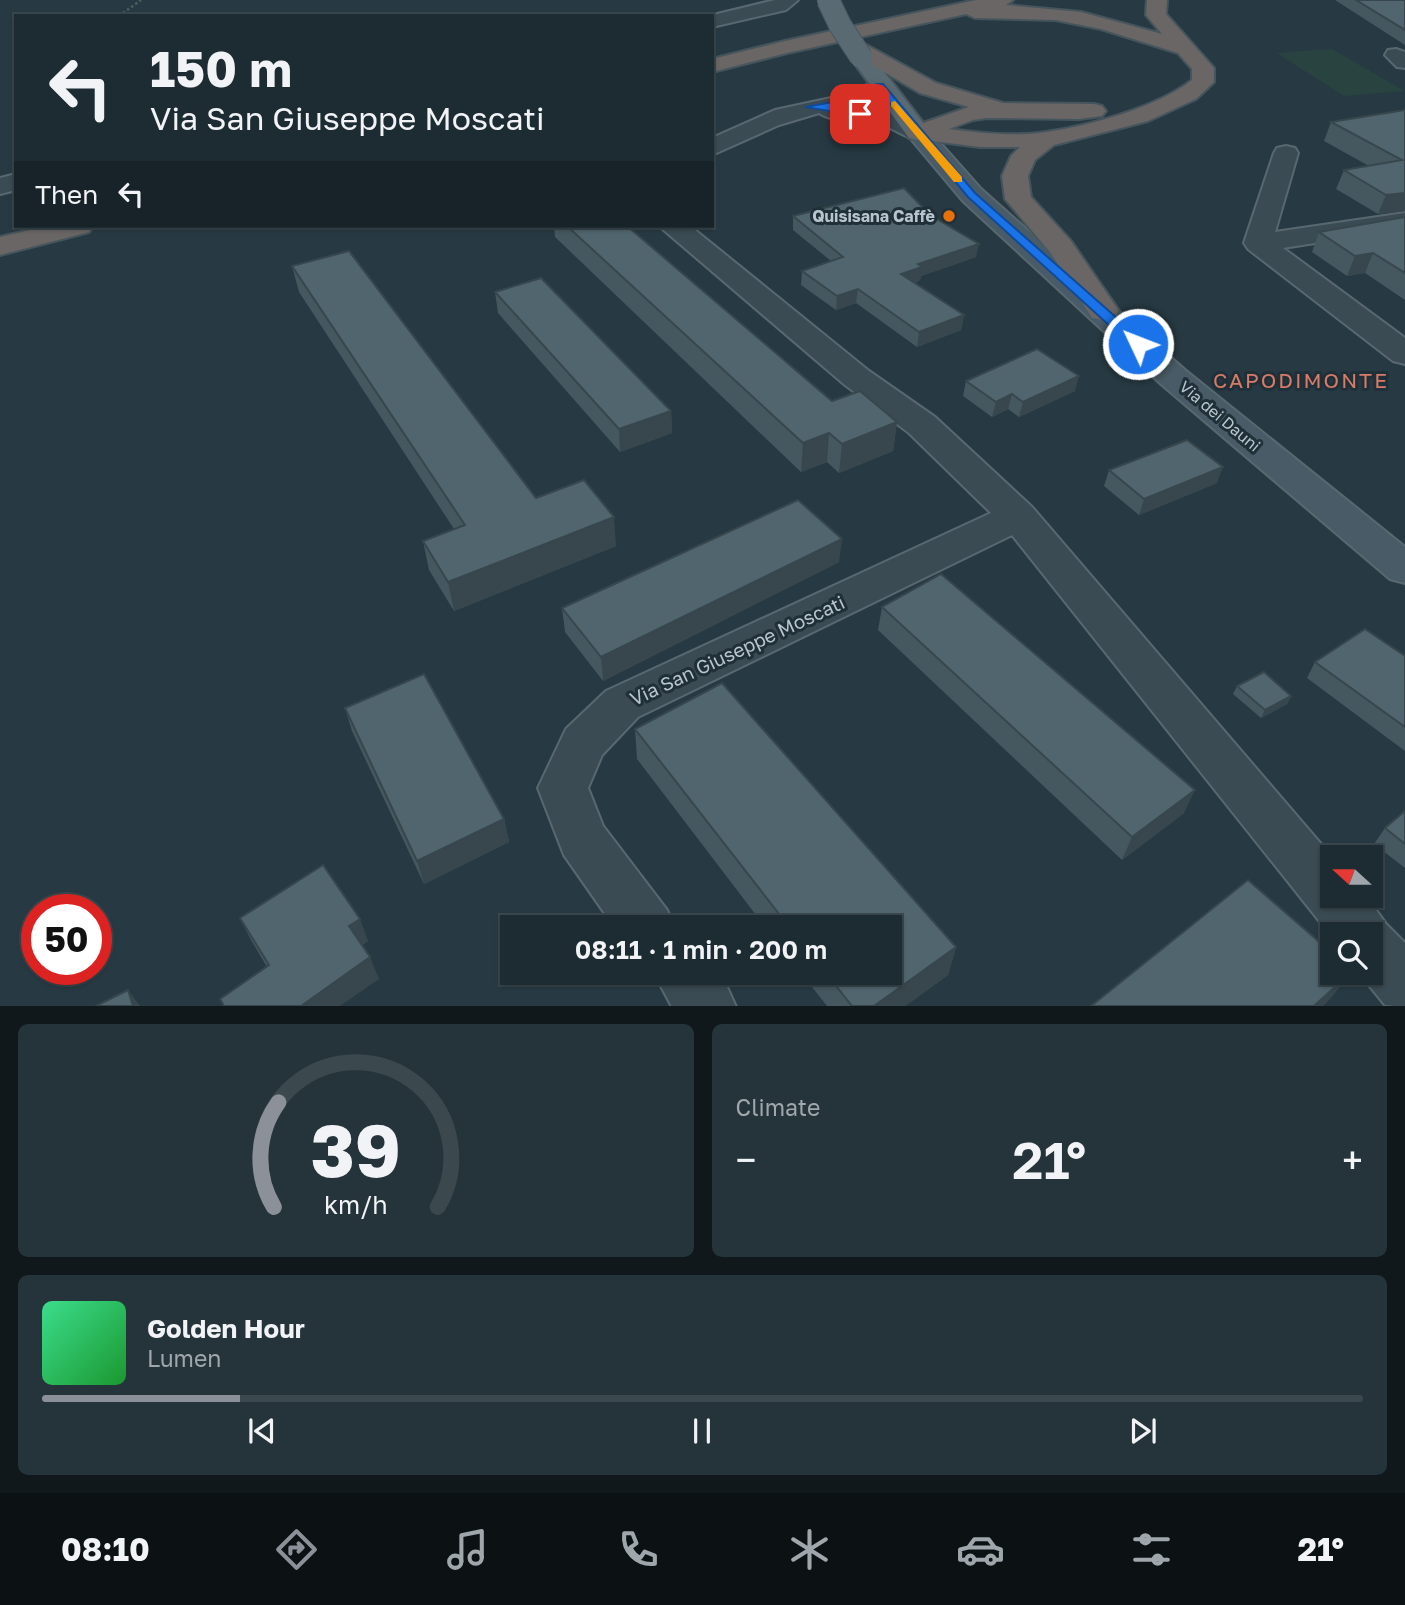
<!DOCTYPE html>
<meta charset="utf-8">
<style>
body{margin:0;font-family:"Golos Text",sans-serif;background:#25343a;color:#f1f3f6;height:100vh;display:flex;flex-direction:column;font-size:26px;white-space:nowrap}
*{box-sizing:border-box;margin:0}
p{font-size:23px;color:#a0a7ac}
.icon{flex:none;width:38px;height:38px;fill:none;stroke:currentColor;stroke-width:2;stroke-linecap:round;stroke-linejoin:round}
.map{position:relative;height:1006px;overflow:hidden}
.side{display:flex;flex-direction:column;gap:18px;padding:18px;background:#10181c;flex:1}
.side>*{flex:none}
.hud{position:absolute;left:14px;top:14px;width:700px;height:214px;border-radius:0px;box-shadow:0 2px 5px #0004,0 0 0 2px #3b484d;background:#1d2c32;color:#f1f3f6;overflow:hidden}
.needle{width:46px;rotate:291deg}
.fabs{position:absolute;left:1320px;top:845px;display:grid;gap:14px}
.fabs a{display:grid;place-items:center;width:63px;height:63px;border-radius:0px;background:#1d2c32;box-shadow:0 2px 5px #0004,0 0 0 2px #3b484d;font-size:35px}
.speed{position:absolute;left:21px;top:894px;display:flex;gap:14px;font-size:35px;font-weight:700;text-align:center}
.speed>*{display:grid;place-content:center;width:91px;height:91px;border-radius:50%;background:#1d2c32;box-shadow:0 2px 5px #0004,0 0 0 2px #3b484d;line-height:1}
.speed .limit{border:10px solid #d22;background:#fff;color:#111}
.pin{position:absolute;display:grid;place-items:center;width:60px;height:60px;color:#fff;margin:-30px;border-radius:14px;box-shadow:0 4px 10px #0006}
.me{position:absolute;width:77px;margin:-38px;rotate:313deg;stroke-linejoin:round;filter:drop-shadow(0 0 5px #0008)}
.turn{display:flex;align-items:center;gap:24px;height:147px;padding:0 21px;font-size:32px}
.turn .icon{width:91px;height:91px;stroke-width:2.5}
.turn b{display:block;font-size:49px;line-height:60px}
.then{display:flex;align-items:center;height:66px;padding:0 21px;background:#0003;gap:14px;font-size:26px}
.big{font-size:52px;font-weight:600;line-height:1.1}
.side .tile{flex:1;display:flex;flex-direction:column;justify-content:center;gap:10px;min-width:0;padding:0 24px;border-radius:10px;background:#25343a}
.side .dial{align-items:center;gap:0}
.dial svg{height:182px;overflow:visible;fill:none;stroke:#3b484d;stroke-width:7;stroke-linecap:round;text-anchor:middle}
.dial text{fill:#f1f3f6;stroke:none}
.song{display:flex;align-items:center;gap:21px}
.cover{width:84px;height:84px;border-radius:10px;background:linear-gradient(135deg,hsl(150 70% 55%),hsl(130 70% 35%))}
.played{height:7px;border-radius:4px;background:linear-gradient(90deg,#8c9099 15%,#3b484d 15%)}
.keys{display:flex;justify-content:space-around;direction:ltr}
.heat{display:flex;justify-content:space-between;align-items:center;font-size:38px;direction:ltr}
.side .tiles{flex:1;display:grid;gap:18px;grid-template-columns:1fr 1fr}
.tile:last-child{grid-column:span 2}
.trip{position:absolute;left:500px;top:915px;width:402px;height:70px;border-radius:0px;background:#1d2c32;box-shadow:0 2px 5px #0004,0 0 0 2px #3b484d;font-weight:600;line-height:70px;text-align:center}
.menu{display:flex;height:112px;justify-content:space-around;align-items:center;background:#0c1214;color:#a0a7ac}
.menu .icon{width:49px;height:49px}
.menu .current{color:#8c9099}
.menu b{font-size:32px;color:#f1f3f6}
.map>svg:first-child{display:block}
</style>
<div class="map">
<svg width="1405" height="1007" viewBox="0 0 1405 1007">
<rect width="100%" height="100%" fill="#273a43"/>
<path fill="#294440" d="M1332 49 1404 91 1344 96 1277 53Z"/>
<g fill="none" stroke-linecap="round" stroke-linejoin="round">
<g stroke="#596870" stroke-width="4">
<path id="minor" d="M775 0H798L786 10 712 27V16H709Z
M1396 49 1405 52V68L1397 67 1385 55 1388 50Z
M880 79 888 81 891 86C882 98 866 103 852 107 876 110 915 111 930 133L927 138C909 142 900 131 885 126 865 120 836 124 819 113L779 125 712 155V138L775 110 845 95Z
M1286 146 1295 148 1298 153 1275 232 1405 213V229L1283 248 1405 338V364L1393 361 1248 249 1244 243 1274 153 1277 148Z
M16 174V190L0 194V178Z
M659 226H690L869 371 935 417 1032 507 1333 858 1332 896H1366L1386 924 1405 943V1007L1385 1005 1359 973H1370V934H1332V937L1012 535 638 717 602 755 588 788 603 826 667 910 675 928H615L564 855 538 788 566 729 606 691 991 513 909 433 845 385Z
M654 973H717L727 987 736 1007H672Z"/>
</g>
<g stroke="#596870" stroke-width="4">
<path id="secondary" d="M918 126 927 128 981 189 1185 370 1405 547V583L1390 579 1161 384 963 201 906 133 909 128Z"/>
</g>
<g stroke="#48575f" stroke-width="4">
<path id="primary" d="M861 51 869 52 927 128 930 133 927 138 918 140 909 138 850 57 853 52Z"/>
</g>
<g stroke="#46555d" stroke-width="4">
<path id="trunk" d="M976 0H1013L1006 5 1081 12 1162 34 1146 15 1147 0H1167L1166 14 1214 68V82L1196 99 1148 121 1054 145 1035 160 1028 176 1031 197 1071 241 1119 311 1114 318 1103 320 1092 318 1050 252 1005 199 1002 176 1011 156 1020 147H980L909 138 906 133 909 128 969 107 920 93 845 49 842 45 845 41H859L936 83 1003 103 1094 104 1102 106 1106 111 1102 116 1079 119 987 118 973 120 949 129C980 133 1015 137 1046 132 1089 126 1158 107 1192 80V69L1178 53 1101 29 1056 20 975 18 966 14 787 53 712 72V59L785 41Z
M47 226H93L89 232 0 255V237Z"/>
</g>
<path stroke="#47605c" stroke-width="2.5" stroke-dasharray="2.5 2.5" stroke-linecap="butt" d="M119 16 141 0"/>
<use href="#minor" fill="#3b4b53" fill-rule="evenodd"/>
<use href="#secondary" fill="#495b66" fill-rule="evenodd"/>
<use href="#primary" fill="#596a72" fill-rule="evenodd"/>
<use href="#trunk" fill="#696665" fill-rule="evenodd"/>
<g stroke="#48575f" stroke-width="24" stroke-linecap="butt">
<path id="primary-bridge" d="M828 0 840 25 861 57"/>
</g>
<use href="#primary-bridge" stroke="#596a72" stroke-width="22"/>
</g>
<path fill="#45575f" d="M1335 0H1405V45Z
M1405 110V211L1378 214 1336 189 1344 170 1369 166 1324 141 1331 122Z
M930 215 976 257 921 276 920 280 914 283 964 315 961 330 917 347 856 303 836 310 801 285 802 271 831 261 793 230V216Z
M1405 217V300L1365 273 1347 276 1312 252 1319 232Z
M554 226H627L832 401 897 422 893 451 839 473 827 462 801 472 555 237Z
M292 266 536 498 616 546 454 611 429 570 423 541 454 529 299 292Z
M495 292 671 411 672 433 620 452 498 313Z
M966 381 1075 391 1019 417 1008 409 992 417 963 396Z
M1109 470 1217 483 1139 515 1104 486Z
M839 562 603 681 565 632 562 608Z
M882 607 1184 813 1122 860 878 630Z
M1405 656V751L1307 678 1315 662Z
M722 683 956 947 948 975 905 1006H827L801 973H891V928H766L637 759 635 729Z
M1237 686 1291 696 1287 704 1261 718 1233 694Z
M345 708 504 819 509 842 424 884 352 731Z
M1405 811V868L1374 844 1385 828Z
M240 918 368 941 362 945 379 979 267 967 251 940Z"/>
<path fill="#38474d" d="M1405 193V211L1378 214 1386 195Z
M979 244 976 257 921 276 920 280 899 288 901 274 918 264Z
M1373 253 1365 273 1347 276 1355 256Z
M858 289 856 303 836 310 837 296Z
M964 315 961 330 917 347 919 332Z
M1079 376 1075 391 1019 417 1023 402Z
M1012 394 1008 409 992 417 996 402Z
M671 411 672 433 620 452 619 429Z
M897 422 893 451 839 473 842 444Z
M829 433 827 462 801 472 803 443Z
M1223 467 1217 483 1139 515 1144 499Z
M614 517 616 546 454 611 448 582Z
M842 539 839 562 603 681 601 657Z
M1291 696 1287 704 1261 718 1265 710Z
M1195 790 1184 813 1122 860 1132 837Z
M504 819 509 842 424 884 417 861Z
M360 919 368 941 358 948 349 926Z
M956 947 948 975 905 1006H874Z
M370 957 379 979 340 1006H301Z
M1351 973 1331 998 1323 1006H1314Z
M128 990 140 1006H133Z"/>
<path fill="#50656e" stroke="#38474d" stroke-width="2" d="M1356 0H1405V30Z
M1405 110V193L1386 195 1344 170 1402 160 1331 122Z
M904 188 930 215 979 244 918 264 922 267 901 274 964 315 919 332 858 289 837 296 802 271 843 257 793 216Z
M1405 217V273L1373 253 1355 256 1319 232Z
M567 226H627L832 401 860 391 897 422 842 444 829 433 803 443Z
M349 251 536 498 584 480 614 517 448 582 423 541 465 525 292 266Z
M541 278 671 411 619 429 495 292Z
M1037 349 1079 376 1023 402 1012 394 996 402 966 381Z
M1187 440 1223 467 1144 499 1109 470Z
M798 500 842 539 601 657 562 608Z
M941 574 1195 790 1132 837 882 607Z
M1365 629 1405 656V727L1315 662Z
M1264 672 1291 696 1265 710 1237 686Z
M424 674 504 819 417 861 345 708Z
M722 683 956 947 874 1006H852L826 973H891V928H790L635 729Z
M1405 811V844L1385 828Z
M323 865 360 919 349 926 370 957 301 1006H224L220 999 269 965 240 918Z
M1248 880 1332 953V973H1350L1314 1006H1091Z
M128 990 133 1006H96Z"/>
<path fill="#1a73e8" stroke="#114b97" stroke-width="2" d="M877 84H883L975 193 1143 341V347H1133L968 197 879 90 850 105 834 107 864 112V116H860L805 107 844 100Z"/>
<path fill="#f59e0b" d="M895 101 962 177V182H954L891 106V102Z"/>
<circle fill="#e8710a" stroke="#203038" stroke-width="2.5" cx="949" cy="216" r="7"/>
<g text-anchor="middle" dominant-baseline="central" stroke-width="6" stroke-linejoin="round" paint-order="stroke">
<g font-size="16" font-weight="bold" fill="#b8c5cc" stroke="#203038" text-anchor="end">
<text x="935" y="216">Quisisana Caffè</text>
</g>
<g font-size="16" fill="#b8c5cc" stroke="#203038">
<text transform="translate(1220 416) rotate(40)">Via dei Dauni</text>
</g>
<g font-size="19" fill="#b8c5cc" stroke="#203038">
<text transform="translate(737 650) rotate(-25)">Via San Giuseppe Moscati</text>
</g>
<g font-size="21" letter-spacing="2" fill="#d87b68" stroke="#203038">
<text x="1301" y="380">CAPODIMONTE</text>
</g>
</g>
</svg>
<div class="fabs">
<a><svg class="needle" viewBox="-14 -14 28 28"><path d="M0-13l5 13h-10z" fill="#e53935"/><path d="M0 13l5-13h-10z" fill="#a0a7ac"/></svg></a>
<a><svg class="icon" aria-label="search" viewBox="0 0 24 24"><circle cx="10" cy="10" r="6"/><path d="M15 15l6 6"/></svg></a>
</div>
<div class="speed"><div class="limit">50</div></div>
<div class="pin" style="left:860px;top:114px;background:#d93025"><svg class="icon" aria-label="arrive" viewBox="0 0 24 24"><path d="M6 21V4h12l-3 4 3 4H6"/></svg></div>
<svg class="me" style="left:1138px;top:344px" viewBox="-20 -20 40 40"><circle r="17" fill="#1a73e8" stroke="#fff" stroke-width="3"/><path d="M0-11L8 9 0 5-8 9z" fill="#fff"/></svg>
<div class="trip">08:11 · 1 min · 200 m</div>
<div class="hud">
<div class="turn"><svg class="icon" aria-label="left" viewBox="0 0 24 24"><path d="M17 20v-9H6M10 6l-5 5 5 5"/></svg><div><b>150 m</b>Via San Giuseppe Moscati</div></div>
<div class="then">Then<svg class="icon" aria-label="left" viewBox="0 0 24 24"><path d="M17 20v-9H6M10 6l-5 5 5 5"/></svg></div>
</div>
</div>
<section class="side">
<div class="tiles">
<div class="tile dial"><svg viewBox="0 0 100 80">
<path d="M14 69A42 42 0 1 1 86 69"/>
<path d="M14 69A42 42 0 0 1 16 23" stroke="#8c9099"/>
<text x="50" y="56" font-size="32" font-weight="700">39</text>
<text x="50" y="72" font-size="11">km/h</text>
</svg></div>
<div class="tile"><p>Climate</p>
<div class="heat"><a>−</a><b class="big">21°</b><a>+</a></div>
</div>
<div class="tile">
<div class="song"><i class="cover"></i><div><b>Golden Hour</b><p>Lumen</p></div></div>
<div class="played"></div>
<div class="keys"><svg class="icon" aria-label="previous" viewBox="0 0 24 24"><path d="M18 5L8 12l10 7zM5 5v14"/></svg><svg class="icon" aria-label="pause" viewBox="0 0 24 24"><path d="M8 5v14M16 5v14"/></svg><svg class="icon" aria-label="next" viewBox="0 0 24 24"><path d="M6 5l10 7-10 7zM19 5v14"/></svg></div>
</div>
</div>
</section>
<nav class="menu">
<b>08:10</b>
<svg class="icon current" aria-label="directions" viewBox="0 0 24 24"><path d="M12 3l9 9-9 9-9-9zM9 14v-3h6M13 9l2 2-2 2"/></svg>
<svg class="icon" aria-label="music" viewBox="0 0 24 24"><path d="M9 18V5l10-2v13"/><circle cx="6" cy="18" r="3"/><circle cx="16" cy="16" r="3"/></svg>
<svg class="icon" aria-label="phone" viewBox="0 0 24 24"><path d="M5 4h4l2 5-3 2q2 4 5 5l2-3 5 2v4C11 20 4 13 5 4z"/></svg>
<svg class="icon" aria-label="climate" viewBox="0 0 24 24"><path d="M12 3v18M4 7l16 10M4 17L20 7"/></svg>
<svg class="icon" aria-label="car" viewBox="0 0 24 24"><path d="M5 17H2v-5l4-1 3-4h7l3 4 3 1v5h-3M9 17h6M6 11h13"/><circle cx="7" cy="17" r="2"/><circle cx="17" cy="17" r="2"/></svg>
<svg class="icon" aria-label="filters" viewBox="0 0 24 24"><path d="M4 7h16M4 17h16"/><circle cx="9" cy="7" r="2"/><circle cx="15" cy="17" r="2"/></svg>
<b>21°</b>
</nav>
